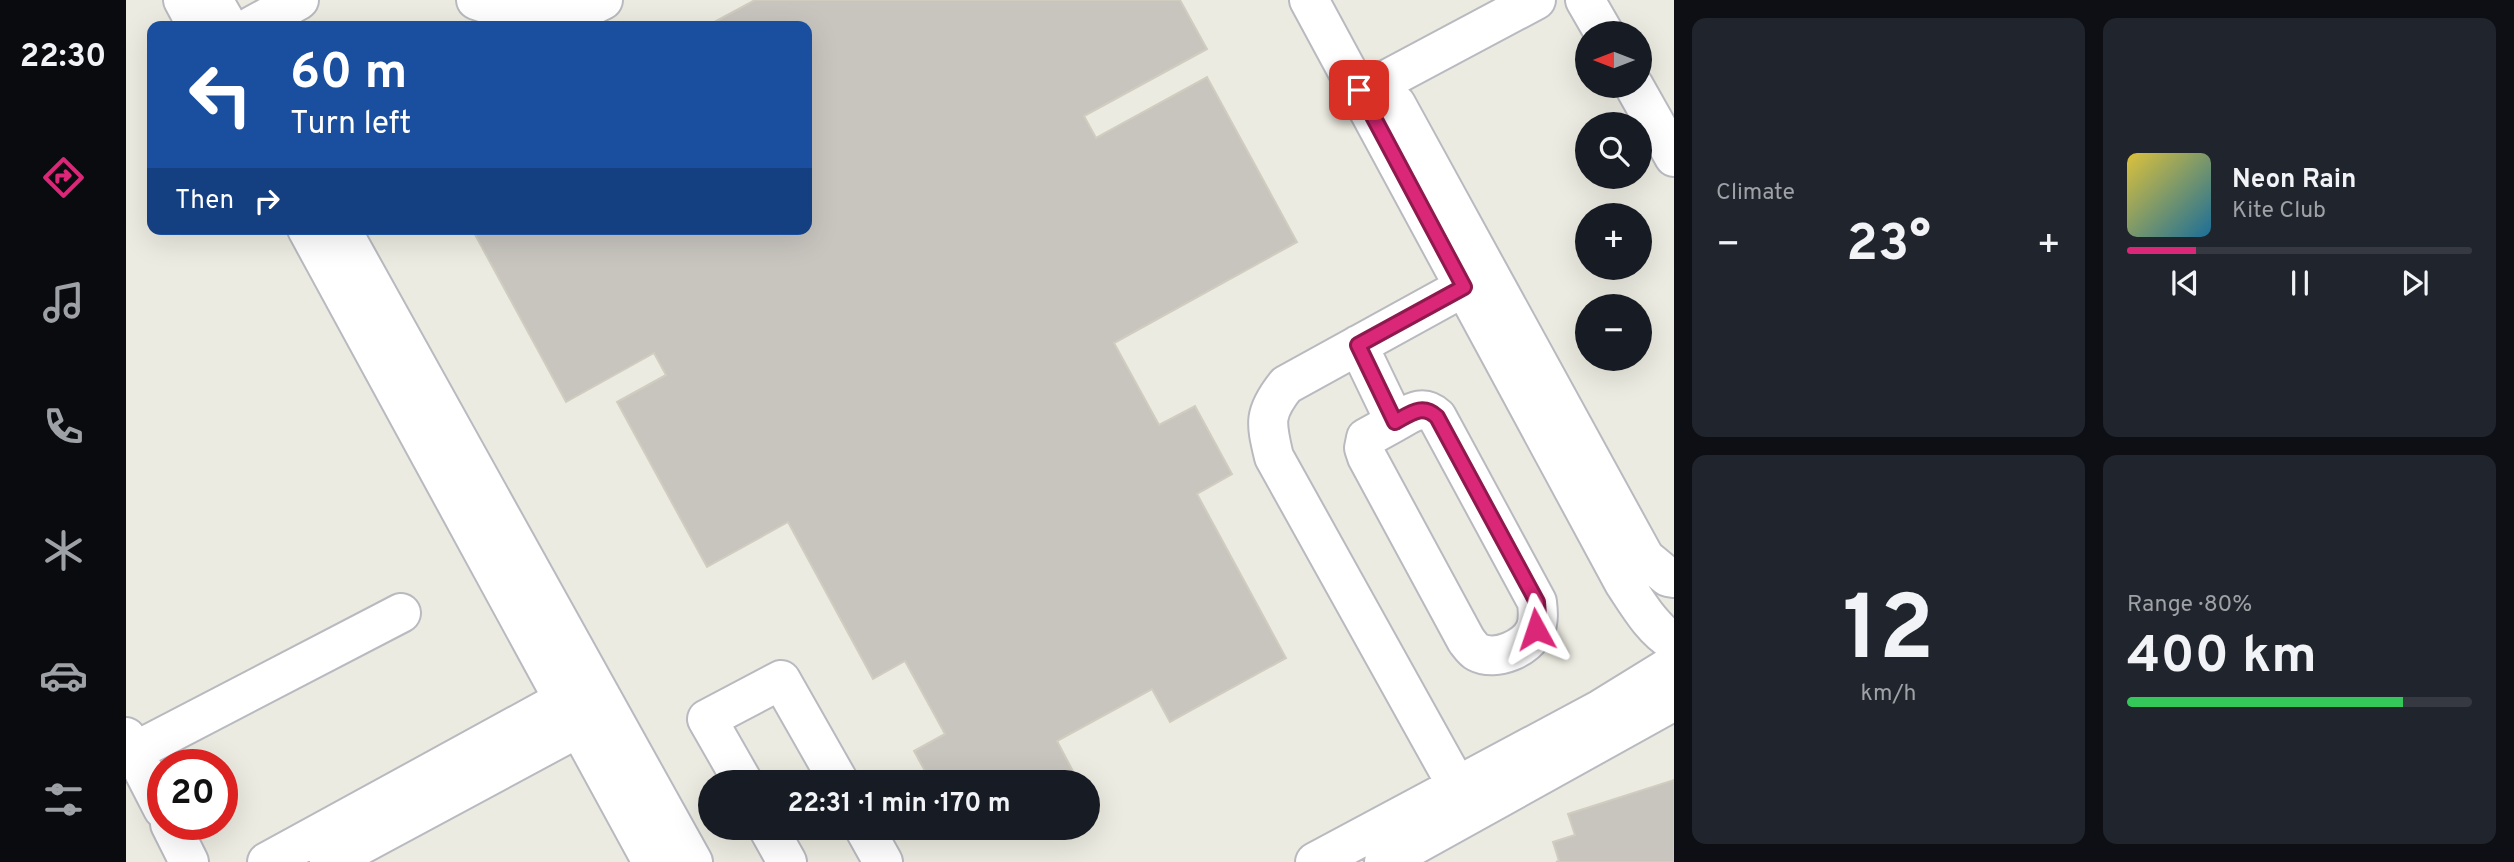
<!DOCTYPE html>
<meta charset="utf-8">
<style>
body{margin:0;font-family:Overpass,sans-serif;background:#20242c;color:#f1f3f6;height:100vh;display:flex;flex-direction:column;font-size:26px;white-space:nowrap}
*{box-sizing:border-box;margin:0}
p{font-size:23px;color:#9ea1a6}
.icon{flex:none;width:38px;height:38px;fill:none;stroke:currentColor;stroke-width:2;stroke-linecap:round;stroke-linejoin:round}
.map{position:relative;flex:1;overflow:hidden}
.drawer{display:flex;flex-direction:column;gap:18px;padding:18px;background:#0d0f14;width:840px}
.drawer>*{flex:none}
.hud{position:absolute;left:21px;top:21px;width:665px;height:214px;border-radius:14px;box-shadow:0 7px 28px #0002;background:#1a4fa0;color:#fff;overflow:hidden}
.needle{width:46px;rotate:270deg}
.tools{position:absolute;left:1449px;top:21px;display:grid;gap:14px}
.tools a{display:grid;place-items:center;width:77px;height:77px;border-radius:50%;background:#171b24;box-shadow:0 7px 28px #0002;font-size:35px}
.speed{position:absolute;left:21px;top:749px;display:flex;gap:14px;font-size:35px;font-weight:700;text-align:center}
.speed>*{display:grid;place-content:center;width:91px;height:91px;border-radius:50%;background:#171b24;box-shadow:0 7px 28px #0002;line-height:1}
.speed .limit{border:10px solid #d22;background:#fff;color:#111}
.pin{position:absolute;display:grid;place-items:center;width:60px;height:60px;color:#fff;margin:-30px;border-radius:14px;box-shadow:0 4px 10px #0006}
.me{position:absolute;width:77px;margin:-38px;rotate:355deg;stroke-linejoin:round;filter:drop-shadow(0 0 5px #0008)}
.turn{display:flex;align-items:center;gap:24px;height:147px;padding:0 28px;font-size:32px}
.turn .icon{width:91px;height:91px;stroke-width:2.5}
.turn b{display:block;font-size:49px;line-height:60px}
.then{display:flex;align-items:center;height:66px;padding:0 28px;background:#0003;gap:14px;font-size:26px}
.big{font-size:52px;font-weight:700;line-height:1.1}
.drawer .widget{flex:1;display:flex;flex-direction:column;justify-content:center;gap:10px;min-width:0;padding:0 24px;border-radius:14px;background:#20242c}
.drawer .dial{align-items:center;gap:0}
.dial b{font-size:91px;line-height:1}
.song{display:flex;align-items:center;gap:21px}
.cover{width:84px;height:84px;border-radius:10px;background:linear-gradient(135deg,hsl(50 70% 55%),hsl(200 70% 35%))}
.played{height:7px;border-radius:4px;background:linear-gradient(90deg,#db2777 20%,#363941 20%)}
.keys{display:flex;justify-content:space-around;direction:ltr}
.heat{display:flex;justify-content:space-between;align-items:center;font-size:38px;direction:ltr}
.charge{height:10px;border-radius:5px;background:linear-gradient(90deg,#34c759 80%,#363941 0)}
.drawer .tiles{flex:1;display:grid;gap:18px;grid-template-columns:repeat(2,1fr)}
.trip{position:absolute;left:572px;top:770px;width:402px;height:70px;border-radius:35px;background:#171b24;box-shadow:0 7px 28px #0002;font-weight:700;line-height:70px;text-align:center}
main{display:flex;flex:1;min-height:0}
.dock{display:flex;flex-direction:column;width:126px;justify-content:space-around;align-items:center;background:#090b0e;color:#9ea1a6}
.dock .icon{width:49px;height:49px}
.dock .selected{color:#db2777}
.dock b{font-size:32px;color:#f1f3f6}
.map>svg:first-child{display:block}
</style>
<main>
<nav class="dock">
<b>22:30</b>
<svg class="icon selected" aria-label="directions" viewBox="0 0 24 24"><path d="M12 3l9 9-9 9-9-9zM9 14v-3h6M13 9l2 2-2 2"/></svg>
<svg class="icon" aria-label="music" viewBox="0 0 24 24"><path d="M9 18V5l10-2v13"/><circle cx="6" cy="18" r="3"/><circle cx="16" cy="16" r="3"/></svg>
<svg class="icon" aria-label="phone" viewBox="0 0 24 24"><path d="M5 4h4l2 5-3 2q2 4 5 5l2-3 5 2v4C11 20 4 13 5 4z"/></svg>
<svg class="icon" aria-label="climate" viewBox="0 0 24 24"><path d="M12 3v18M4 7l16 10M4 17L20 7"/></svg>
<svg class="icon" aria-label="car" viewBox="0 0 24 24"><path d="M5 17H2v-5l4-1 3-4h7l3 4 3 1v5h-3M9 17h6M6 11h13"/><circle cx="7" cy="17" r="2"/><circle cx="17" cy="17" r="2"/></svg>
<svg class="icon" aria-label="filters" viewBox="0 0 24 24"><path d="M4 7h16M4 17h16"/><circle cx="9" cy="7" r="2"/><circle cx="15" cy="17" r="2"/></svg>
</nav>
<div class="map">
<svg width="1548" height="862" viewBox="0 0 1548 862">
<rect width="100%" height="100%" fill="#ecebe1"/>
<path fill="#c8c5bf" stroke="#d0cdc0" stroke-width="2" d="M629 0H1054L1081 49 958 116 970 138 1081 77 1171 242 988 343 1033 425 1069 406 1106 474 1071 494 1160 658 1044 722 1026 689 931 741 949 775 935 782H805L788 751 819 734 779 661 747 679 662 522 581 567 491 402 540 375 528 353 440 402 346 229H681V26H581Z
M1548 780V862H1430L1433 861 1427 842 1449 835 1442 814Z
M830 828H853L836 837Z"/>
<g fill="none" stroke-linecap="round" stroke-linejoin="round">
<g stroke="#b9bac0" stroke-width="42">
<path id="minor" d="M57 0 71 26
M87 0 102 26
M350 0C392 15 436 22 477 0
M1183 0 1498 583C1512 604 1526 629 1548 642
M1459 0 1478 33
M126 26 173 0
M1508 86 1548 157
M1233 90 1258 81 1410 0
M1270 104 1519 558 1542 577 1548 578
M181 229 526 862
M215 229 567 862
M1232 345 1269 422 1240 438 1238 448 1241 457 1340 640C1343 644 1347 650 1351 652 1370 662 1401 648 1409 630 1413 621 1412 611 1411 602L1311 417C1296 403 1284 414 1269 422
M0 737 37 809
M0 756 275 613
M617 782 581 719 655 680 713 782
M1331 786 1148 457C1140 423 1137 414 1160 385L1338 287
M44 824 63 862
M642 828 661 862
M738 828 757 862
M141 862 437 700 453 701 461 705
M203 862 452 728
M1189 862 1475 709 1548 664
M1258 862 1548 701"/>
</g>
<use href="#minor" stroke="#fff" stroke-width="38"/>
</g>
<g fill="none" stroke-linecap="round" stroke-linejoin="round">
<g stroke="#8e194d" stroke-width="18">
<path id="route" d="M1233 90 1338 287 1232 345 1269 422C1284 414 1296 403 1311 417L1411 602 1412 616 1410 629"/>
</g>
<use href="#route" stroke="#db2777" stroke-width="12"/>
</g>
</svg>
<div class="tools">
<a><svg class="needle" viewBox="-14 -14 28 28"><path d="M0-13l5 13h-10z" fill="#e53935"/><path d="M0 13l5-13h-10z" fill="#9ea1a6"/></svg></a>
<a><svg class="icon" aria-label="search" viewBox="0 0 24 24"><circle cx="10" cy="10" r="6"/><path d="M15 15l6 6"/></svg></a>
<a>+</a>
<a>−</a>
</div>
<div class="speed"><div class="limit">20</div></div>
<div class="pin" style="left:1233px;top:90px;background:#d93025"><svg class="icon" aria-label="arrive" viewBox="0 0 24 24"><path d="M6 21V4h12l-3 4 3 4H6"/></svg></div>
<svg class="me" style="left:1410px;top:629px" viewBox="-20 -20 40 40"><path d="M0-17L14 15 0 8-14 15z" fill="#db2777" stroke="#fff" stroke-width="4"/></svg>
<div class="trip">22:31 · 1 min · 170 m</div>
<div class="hud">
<div class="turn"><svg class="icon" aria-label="left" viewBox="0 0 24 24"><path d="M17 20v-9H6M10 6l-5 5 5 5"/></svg><div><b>60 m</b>Turn left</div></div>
<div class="then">Then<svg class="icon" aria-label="right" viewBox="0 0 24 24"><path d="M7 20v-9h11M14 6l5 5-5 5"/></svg></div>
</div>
</div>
<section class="drawer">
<div class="tiles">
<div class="widget"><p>Climate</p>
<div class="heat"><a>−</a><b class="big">23°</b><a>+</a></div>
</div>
<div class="widget">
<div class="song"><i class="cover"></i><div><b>Neon Rain</b><p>Kite Club</p></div></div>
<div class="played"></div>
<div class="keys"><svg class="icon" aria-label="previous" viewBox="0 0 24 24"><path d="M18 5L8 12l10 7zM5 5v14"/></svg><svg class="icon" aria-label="pause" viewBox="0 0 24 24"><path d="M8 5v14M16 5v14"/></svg><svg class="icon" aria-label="next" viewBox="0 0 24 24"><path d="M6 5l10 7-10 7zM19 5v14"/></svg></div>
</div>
<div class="widget dial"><b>12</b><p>km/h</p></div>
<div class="widget"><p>Range · 80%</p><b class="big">400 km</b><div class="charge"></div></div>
</div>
</section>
</main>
